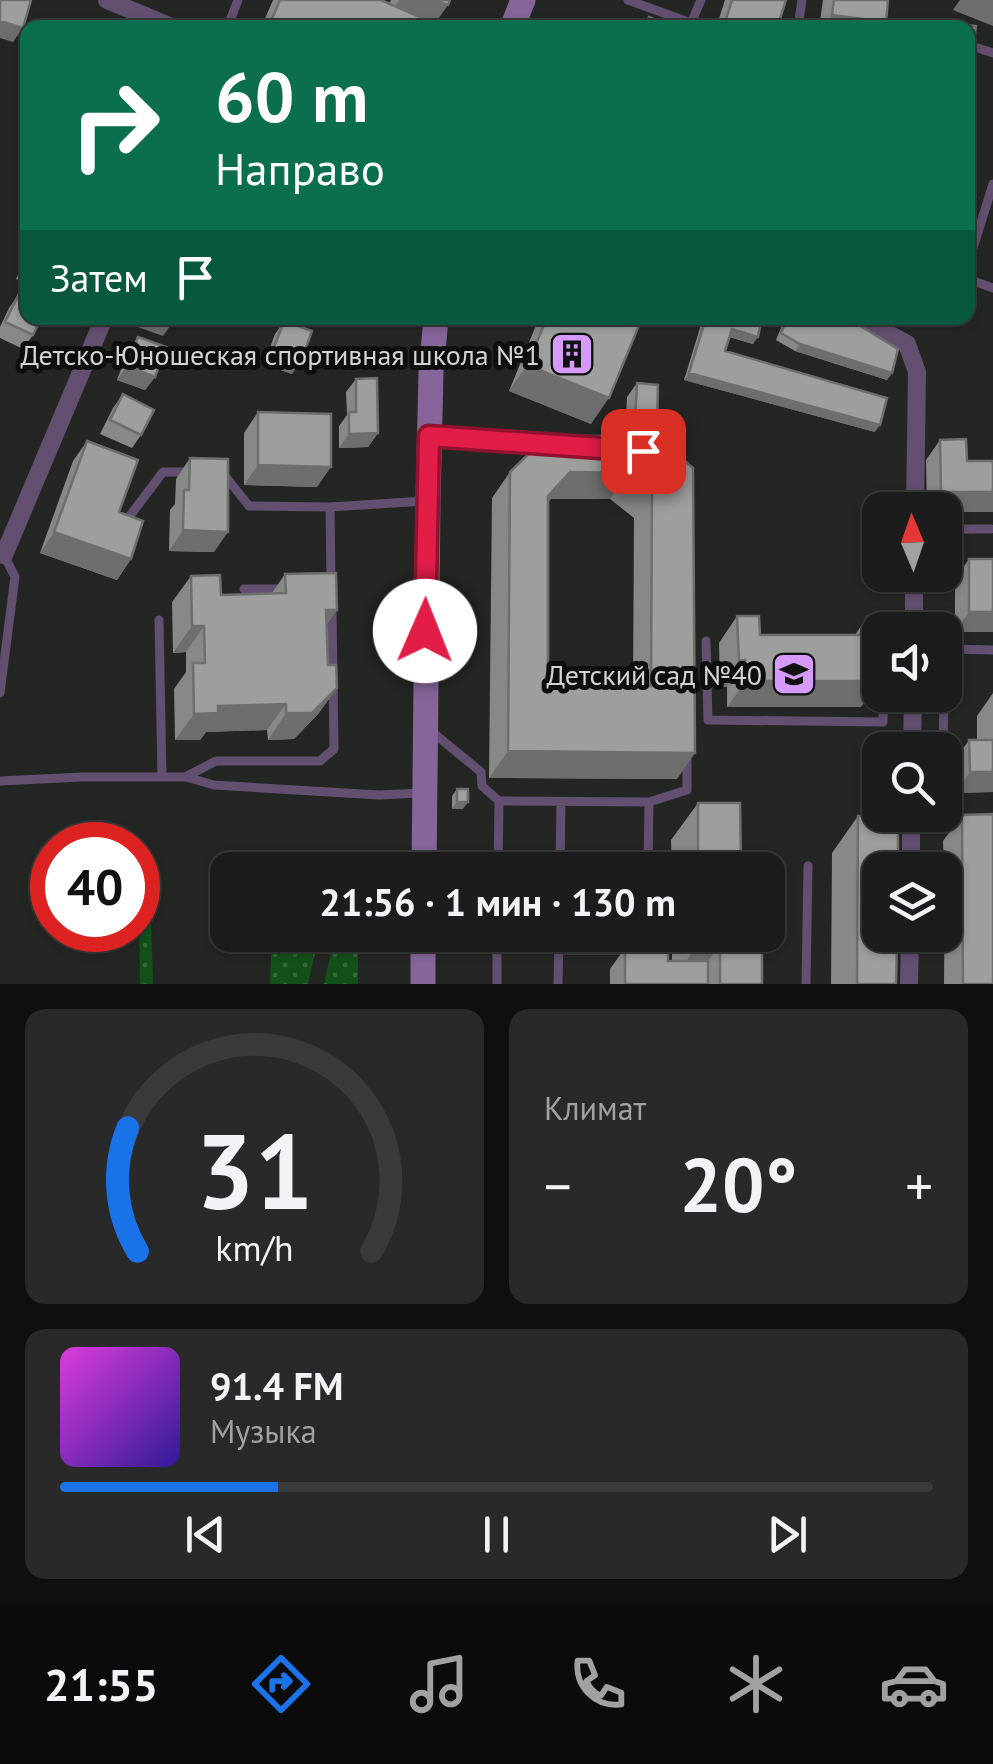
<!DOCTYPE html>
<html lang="ru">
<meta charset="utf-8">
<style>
body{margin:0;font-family:"PT Sans",sans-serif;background:#282928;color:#f1f3f6;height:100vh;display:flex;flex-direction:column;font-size:38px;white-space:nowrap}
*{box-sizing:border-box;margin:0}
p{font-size:32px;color:#a0a1a3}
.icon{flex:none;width:55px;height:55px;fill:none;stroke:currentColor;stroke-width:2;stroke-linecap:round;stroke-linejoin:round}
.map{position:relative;height:984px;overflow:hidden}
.sheet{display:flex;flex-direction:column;gap:25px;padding:25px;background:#0f0f0f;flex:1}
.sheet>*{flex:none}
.top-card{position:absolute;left:20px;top:20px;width:955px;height:305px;border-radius:20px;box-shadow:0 2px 8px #0004,0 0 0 2px #393a3a;background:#0b6e4f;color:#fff;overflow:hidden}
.needle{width:65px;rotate:358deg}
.controls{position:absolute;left:862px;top:492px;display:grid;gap:20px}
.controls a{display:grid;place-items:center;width:100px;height:100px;border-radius:20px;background:#1b1c1b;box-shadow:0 2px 8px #0004,0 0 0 2px #393a3a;font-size:50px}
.speed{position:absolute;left:30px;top:822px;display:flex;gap:20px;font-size:50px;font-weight:700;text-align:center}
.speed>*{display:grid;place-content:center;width:130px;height:130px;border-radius:50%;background:#1b1c1b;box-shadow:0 2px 8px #0004,0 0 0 2px #393a3a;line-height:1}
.speed .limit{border:15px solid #d22;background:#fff;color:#111}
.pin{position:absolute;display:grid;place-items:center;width:85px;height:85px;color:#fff;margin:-42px;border-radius:20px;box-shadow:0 5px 15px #0006}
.me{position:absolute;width:110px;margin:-55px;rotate:1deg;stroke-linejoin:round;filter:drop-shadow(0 0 8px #0008)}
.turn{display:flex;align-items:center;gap:35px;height:210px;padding:0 30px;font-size:45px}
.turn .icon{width:130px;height:130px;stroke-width:2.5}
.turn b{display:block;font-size:70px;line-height:85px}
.then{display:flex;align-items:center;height:95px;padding:0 30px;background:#0003;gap:20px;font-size:38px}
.big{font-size:75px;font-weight:700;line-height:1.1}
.sheet .widget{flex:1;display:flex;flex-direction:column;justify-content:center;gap:15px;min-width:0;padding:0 35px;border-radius:20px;background:#282928}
.sheet .dial{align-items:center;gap:0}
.dial svg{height:260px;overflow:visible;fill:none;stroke:#393a3a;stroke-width:7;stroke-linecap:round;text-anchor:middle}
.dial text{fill:#f1f3f6;stroke:none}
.song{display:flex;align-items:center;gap:30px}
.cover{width:120px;height:120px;border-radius:15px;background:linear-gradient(135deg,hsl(300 70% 55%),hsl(250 70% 35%))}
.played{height:10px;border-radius:5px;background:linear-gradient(90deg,#1a73e8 25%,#393a3a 25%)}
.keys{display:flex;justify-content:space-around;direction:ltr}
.heat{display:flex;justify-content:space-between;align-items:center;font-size:55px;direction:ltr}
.sheet .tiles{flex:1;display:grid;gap:25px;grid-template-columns:1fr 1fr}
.widget:last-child{grid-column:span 2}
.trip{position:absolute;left:210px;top:852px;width:575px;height:100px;border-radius:20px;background:#1b1c1b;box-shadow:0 2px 8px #0004,0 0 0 2px #393a3a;font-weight:700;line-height:100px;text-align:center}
.tabs{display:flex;height:160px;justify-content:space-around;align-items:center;background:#0b0b0b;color:#a0a1a3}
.tabs .icon{width:70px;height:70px}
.tabs .current{color:#1a73e8}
.tabs b{font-size:45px;color:#f1f3f6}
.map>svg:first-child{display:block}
</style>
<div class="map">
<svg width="993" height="984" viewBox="0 0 993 984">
<defs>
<pattern id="grass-dots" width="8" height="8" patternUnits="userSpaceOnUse" patternTransform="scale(2.5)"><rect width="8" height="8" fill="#125119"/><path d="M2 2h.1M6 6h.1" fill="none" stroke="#34693a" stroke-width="1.8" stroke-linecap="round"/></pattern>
</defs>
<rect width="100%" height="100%" fill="#242624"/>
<path fill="url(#grass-dots)" d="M139 920H151L153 984H140Z
M272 935H319L308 984H270Z
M335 935H358V984H324Z"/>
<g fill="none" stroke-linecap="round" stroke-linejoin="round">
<path stroke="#634f70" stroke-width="9" d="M628 0 691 23 701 0
M227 28 238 0
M798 28 802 0
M968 45 993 53
M968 264 993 184
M968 279 993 288
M432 436 546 444
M222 472 249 506 330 507 425 501
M330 507 331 584
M123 525 163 472H191
M945 529H991
M244 589H286
M159 620 162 777
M706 641 708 720 883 722 884 695
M945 677 946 649 993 650
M0 693 15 577 4 555
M431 731 481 772 482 786 499 801
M943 750 944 695
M187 776 216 761H320L334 749 332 609
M0 781 82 777H186L214 785 379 795 421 793
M911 818 965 823
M498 870 499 801 649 802
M560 870 561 802
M648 870 649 802 687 790V758
M559 950H646V935
M497 984V935
M558 984 559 935
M806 984 808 866"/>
<path stroke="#634f70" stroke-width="18" d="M107 0 174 28
M859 318 907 344 917 372 915 510
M0 554 4 555 104 318
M914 630V575
M912 750 913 695
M911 870V815
M909 984 910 935"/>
<path stroke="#86659a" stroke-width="25" d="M512 28 523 0
M424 870 428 501 431 373 436 318
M423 984V935"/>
</g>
<path fill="#878986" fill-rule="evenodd" d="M273 0H381L389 4 391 0H450L435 23 445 28H261Z
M725 0H786L777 28H716Z
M823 0H888L886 22 882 28H819Z
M28 255V284L16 279Z
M19 294 33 335 23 349 0 338V327L9 308Z
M539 318H642L591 424 509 391Z
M703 318H762L753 344 729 337 725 351 875 432 684 380Z
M771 318H847L892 373 887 380 795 351 776 340 783 323Z
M284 321 292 374 264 364 275 334Z
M138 337 155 377 145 390 117 380 128 350Z
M356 379 378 433 368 447 339 448V426L347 415 346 392Z
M637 383 648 436 677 779 489 778 492 498 510 472 625 436 627 397ZM551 499H610L634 518 633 686 548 685V502Z
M123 394 141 435 132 448 100 434 113 408Z
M258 412 317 487 244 485V433Z
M940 440 967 461 993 512H945V510H927L926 460Z
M87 441 119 512 131 559 117 580 40 553 73 461Z
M190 458 214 552 169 551 170 510 175 504 176 479Z
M969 559H993V632H955V580Z
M285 574 337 610 327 624 328 665 337 688 318 714 294 739 268 740 267 730 206 732 200 740H175L174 689 186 672V652L173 653 172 602 191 576 221 595 272 593Z
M737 616 760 635H855L867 617H887L861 707H727V687H720L719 643Z
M993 693V792L955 793V760L969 740H977V716Z
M457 789 463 809H452V796Z
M698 803 741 870H672L671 840Z
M962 815 993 984H944L945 870H944L943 841Z
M858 816 896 984H831L832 853Z
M672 935H762V984H610V969L625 948 672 961Z"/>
<path fill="#6e6f6d" d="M399 0H434L448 5 432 28 380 27Z
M960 0H993V26L953 10Z
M832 15 886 22 882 28H824Z
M0 21 23 28 13 42 0 38Z
M271 21 285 28H267Z
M141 318H160L173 322 163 336 135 326Z
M732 329 758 337 753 344 727 336Z
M800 344 892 373 887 380 795 351Z
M273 350 301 361 292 374 264 364Z
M527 365 609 398 591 424 509 391Z
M127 366 155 377 145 390 117 380Z
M689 373 880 425 875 432 684 380Z
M635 422 657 424 647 438 625 436Z
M378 433 368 447 339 448 349 434Z
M258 465 331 467 317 487 244 485Z
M570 472 628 473 610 499H551L529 522 548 496Z
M941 492H993V512H945V510H928Z
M183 530 228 532 214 552 169 551Z
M54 532 131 559 117 580 40 553Z
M326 610H337L318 636Z
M969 612H993V632H955Z
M192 626H204L186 652 173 653Z
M745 660 727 687H720L739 661Z
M746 681H880L861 707H727Z
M337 688 318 714 294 739 268 740 286 713Z
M286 704 267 730 206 732 200 740H175L194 714 218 706Z
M508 751 695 753 677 779 489 778Z
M970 772H993V792L955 793Z
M457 802H468L463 809H452Z
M698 944H720L694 981 672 982Z"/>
<path fill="#9d9f9c" stroke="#6e6f6d" stroke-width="2.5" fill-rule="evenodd" d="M0 0H31L23 28 0 21Z
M280 0H381L445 28H285L271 21Z
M434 0H450L448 5Z
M732 0H786L777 28H723Z
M834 0H888L886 22 832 15Z
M649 17 674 28H645Z
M932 20 976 26 968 90V28H931Z
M19 294 28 298V318H41L33 335 5 322Z
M160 318H174L173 322Z
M547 318H642L609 398 527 365Z
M706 318H762L758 337 732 329 725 351 887 398 880 425 689 373Z
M787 318H847L898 349 892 373 800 344 781 333Z
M284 321 312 331 301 361 273 350Z
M138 337 166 347 155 377 127 366Z
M377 378 378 433 349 434V412H356V379Z
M637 383 658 385 657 424 635 422Z
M123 394 154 410 141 435 110 420Z
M258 412 331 414V467L258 465Z
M547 436H657L693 468 695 753 508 751 510 472ZM570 472 628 473 652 492 651 686 548 685V496Z
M966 439 967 461H993V492H941L940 440Z
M87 441 138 460 119 512 143 521 131 559 54 532Z
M190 458 228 459V532L183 530 184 490H189Z
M969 559H993V612H969Z
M336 573 337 610H326L328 665H336L337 688 312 713H286V704L218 706V713L194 714 193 663H205L204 626H192L191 576 220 575 221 595 286 593 285 574Z
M737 616H759L760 635H867V617H887V630H880V681H746L745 660 739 661Z
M969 740H993V772H970Z
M457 789H468V802H457Z
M698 803H740L741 870H698Z
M993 814V984H963L962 815Z
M858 816H898V870H880V935H897L896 984H857Z
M698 935H762V984H720V944H698Z
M625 948H668V961H708V984H625Z"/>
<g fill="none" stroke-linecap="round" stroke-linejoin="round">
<g stroke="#92132f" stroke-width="25">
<path id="route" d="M425 631 429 436 643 451"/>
</g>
<use href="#route" stroke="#e11d48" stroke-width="18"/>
</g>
<defs>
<g id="building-square" transform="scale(2.25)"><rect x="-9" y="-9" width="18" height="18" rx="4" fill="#d69bfa" stroke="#0e0e0e"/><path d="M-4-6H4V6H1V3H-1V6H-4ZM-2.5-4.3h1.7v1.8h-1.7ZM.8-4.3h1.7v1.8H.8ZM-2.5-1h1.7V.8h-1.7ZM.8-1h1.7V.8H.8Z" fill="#111"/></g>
<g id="school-square" transform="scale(2.25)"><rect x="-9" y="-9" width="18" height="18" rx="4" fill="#d69bfa" stroke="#0e0e0e"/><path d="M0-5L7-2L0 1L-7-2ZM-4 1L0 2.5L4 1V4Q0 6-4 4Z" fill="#111"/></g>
</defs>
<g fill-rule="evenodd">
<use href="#building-square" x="572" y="354"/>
<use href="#school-square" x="794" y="674"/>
</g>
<g text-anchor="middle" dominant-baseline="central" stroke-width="10" stroke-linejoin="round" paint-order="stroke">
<g font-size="28" fill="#d2d3d2" stroke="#0e0e0e" text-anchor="end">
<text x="540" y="354">Детско-Юношеская спортивная школа №1</text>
<text x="762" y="674">Детский сад №40</text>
</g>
</g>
</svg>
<div class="controls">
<a><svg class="needle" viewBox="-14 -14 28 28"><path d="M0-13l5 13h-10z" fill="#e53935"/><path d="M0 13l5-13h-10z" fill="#a0a1a3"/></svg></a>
<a><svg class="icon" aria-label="sound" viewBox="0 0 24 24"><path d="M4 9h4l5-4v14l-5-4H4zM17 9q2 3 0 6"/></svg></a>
<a><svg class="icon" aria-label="search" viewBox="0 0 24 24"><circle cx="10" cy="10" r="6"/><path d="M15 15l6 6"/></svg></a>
<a><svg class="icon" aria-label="layers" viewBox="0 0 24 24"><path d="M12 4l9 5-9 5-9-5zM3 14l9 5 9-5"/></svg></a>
</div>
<div class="speed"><div class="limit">40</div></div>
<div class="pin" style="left:643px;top:451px;background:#d93025"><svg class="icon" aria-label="arrive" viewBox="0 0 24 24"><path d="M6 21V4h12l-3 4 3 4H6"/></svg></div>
<svg class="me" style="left:425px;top:631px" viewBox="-20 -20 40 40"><circle r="19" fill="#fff"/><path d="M0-13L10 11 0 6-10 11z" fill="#e11d48"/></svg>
<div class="trip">21:56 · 1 мин · 130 m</div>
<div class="top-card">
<div class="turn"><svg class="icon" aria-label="right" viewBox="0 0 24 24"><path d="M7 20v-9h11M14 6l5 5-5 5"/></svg><div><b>60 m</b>Направо</div></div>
<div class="then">Затем<svg class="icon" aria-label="arrive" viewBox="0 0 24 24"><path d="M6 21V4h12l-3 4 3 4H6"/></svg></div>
</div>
</div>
<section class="sheet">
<div class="tiles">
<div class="widget dial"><svg viewBox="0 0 100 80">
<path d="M14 69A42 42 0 1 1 86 69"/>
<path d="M14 69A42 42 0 0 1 11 31" stroke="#1a73e8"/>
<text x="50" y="56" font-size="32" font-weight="700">31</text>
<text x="50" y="72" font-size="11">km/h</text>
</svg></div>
<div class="widget"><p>Климат</p>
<div class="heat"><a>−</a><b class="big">20°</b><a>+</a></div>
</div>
<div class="widget">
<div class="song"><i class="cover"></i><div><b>91.4 FM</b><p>Музыка</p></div></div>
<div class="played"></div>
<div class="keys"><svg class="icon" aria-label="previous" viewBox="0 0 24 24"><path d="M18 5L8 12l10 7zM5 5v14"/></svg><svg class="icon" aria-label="pause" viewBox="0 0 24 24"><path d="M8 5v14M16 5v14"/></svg><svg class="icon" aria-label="next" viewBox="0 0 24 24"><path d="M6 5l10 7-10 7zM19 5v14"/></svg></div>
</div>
</div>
</section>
<nav class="tabs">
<b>21:55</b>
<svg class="icon current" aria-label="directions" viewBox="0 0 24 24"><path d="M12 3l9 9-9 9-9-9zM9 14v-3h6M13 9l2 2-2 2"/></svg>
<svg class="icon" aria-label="music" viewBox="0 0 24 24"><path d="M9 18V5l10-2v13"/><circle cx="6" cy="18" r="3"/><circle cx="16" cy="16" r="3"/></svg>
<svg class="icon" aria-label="phone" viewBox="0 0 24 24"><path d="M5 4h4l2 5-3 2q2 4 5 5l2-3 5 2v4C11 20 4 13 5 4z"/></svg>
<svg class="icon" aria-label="climate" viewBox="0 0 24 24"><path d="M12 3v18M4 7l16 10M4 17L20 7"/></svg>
<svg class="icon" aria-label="car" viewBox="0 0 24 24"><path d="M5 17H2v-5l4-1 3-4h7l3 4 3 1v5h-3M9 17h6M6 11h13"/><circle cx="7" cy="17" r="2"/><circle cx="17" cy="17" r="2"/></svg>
</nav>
